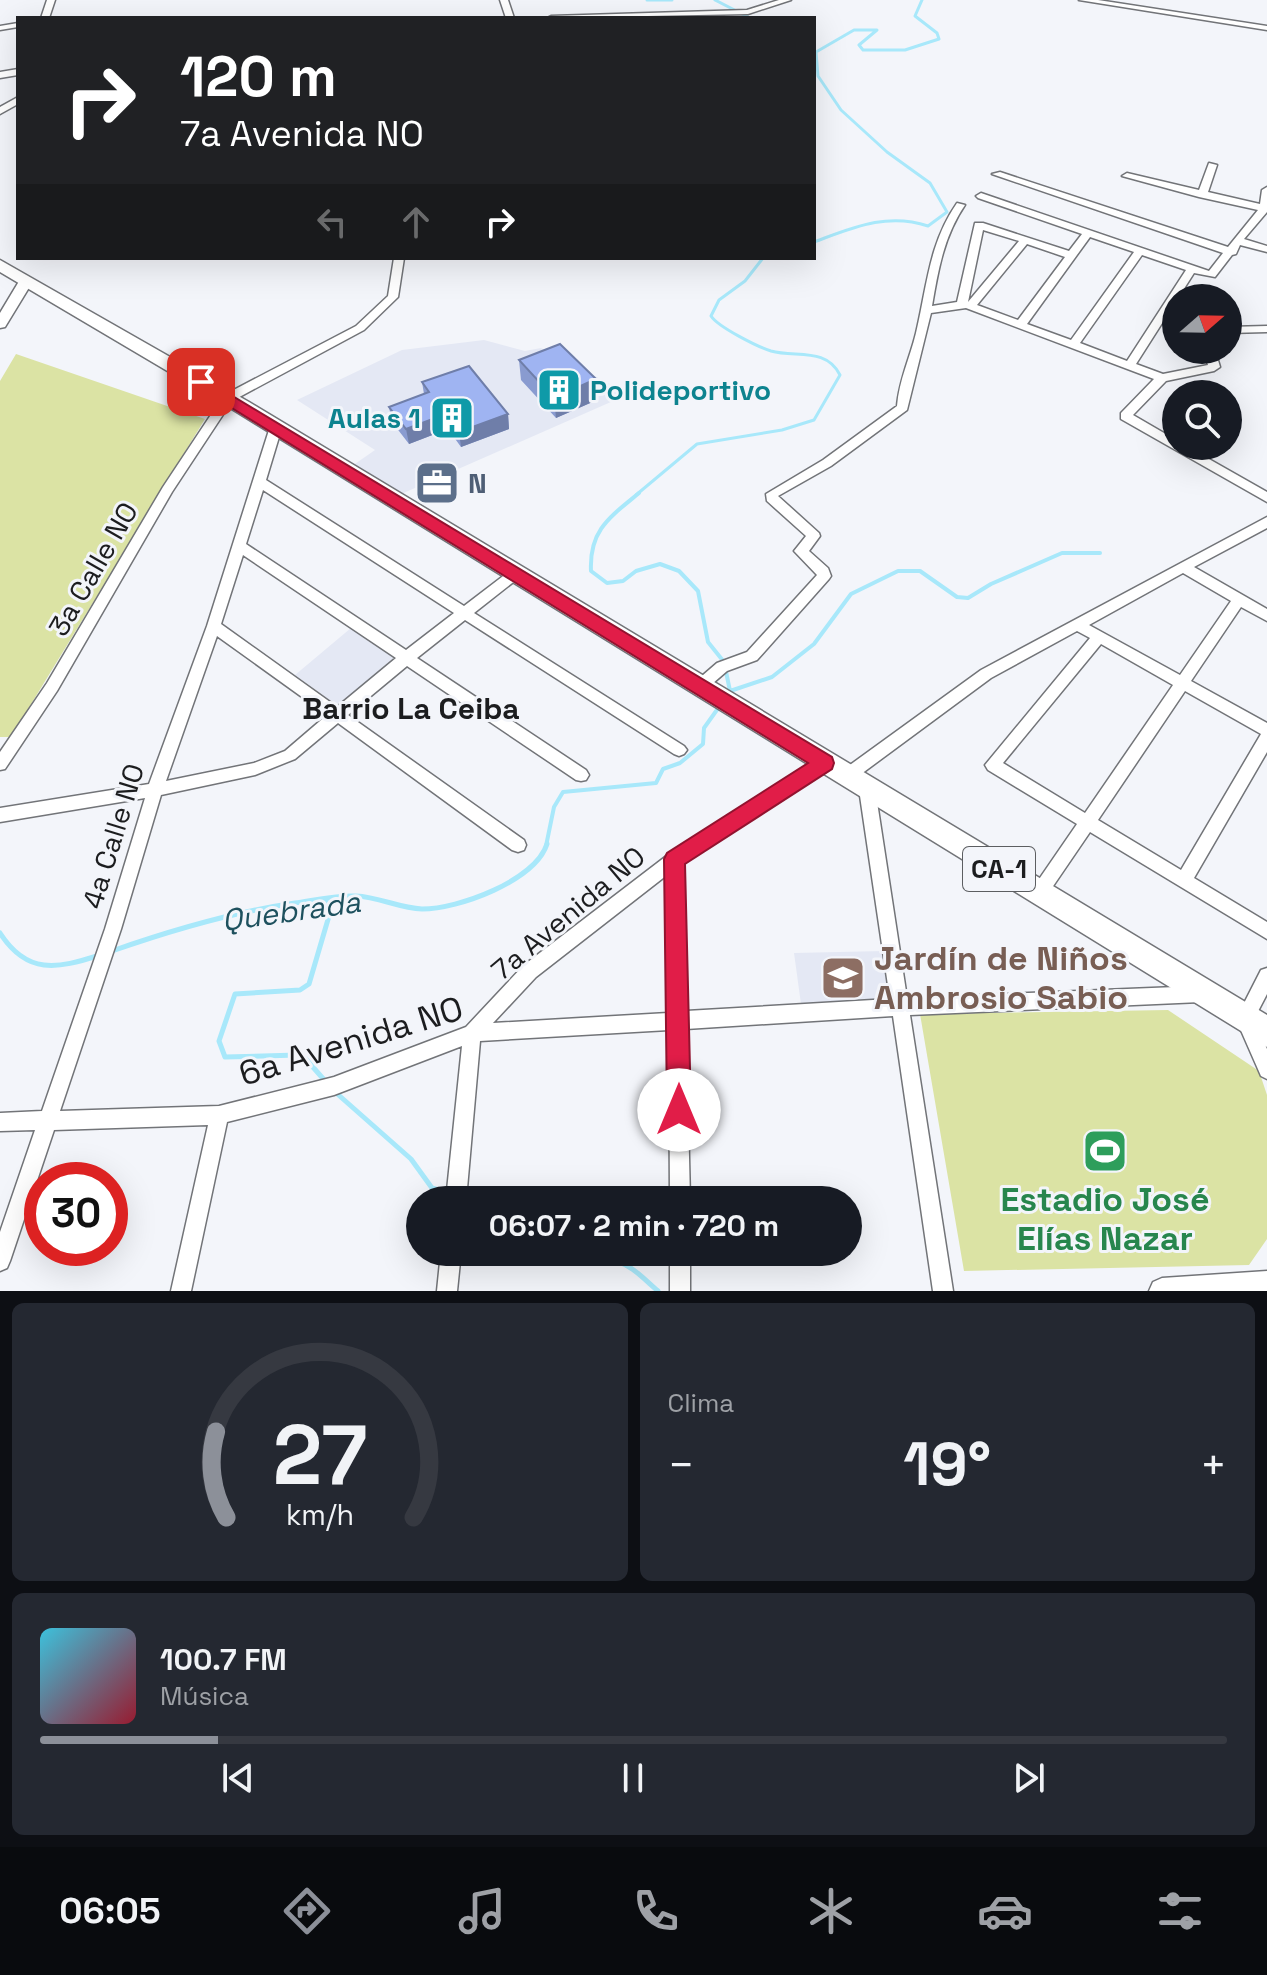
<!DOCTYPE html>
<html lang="es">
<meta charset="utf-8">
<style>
body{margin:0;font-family:"Space Grotesk",sans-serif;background:#242831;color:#f1f3f6;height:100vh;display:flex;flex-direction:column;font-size:30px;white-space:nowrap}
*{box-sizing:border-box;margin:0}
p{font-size:26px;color:#9ea1a6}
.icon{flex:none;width:44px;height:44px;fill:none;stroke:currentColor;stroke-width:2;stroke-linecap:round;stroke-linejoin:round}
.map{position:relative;height:1291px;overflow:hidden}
.panel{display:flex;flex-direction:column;gap:12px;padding:12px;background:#0d0f14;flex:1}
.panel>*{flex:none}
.guide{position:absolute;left:16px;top:16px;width:800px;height:244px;border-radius:0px;box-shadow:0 8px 32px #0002;background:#202124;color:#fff;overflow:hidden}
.needle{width:52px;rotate:70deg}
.controls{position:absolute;left:1162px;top:284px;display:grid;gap:16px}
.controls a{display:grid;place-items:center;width:80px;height:80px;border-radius:50%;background:#171b24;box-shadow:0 8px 32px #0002;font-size:40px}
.speed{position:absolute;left:24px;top:1162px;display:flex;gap:16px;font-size:40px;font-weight:700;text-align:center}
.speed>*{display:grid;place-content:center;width:104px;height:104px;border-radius:50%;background:#171b24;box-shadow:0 8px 32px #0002;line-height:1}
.speed .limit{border:12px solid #d22;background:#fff;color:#111}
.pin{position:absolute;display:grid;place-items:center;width:68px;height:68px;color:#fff;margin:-34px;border-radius:16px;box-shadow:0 4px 12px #0006}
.me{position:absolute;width:88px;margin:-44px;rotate:0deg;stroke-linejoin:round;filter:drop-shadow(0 0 6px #0008)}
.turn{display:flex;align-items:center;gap:28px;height:168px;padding:0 32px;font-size:36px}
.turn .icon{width:104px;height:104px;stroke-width:2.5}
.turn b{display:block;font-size:56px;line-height:68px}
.lanes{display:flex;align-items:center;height:76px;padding:0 32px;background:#0003;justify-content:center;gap:40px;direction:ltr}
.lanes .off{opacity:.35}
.big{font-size:60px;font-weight:700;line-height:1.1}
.panel .widget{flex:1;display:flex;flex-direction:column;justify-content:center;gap:12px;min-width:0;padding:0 28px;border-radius:12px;background:#242831}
.panel .dial{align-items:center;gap:0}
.dial svg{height:208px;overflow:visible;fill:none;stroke:#363941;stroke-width:7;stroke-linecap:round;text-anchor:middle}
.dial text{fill:#f1f3f6;stroke:none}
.song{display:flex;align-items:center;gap:24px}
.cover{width:96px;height:96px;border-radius:12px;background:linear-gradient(135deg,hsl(190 70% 55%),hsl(350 70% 35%))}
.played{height:8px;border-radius:4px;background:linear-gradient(90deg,#8c9099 15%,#363941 15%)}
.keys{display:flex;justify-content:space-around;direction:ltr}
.heat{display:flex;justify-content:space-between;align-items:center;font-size:44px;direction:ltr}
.panel .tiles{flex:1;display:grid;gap:12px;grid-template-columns:1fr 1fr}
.widget:last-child{grid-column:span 2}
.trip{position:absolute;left:406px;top:1186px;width:456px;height:80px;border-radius:40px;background:#171b24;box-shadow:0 8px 32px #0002;font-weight:700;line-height:80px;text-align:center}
.menu{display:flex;height:128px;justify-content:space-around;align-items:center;background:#090b0e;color:#9ea1a6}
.menu .icon{width:56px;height:56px}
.menu .active{color:#8c9099}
.menu b{font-size:36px;color:#f1f3f6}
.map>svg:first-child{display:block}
</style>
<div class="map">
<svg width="1267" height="1291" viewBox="0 0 1267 1291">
<rect width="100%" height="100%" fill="#f3f5fa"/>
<path fill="#e4e8f4" d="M484 340 525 351 541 348 629 394 399 495 352 466 375 450 297 400 402 350Z
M351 628 395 657 338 706 295 675Z
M884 951 893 1002 801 1004 794 953Z"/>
<path fill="#dbe3a4" d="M16 354 205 419 11 737H0V381Z
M1168 1010 1259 1071 1267 1095V1239L1249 1265 964 1271 920 1014Z"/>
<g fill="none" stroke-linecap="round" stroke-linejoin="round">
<path stroke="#a8e8fa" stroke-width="3" d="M647 0H672
M715 0 750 18
M814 242C852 228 887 212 928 226L947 212 930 183 887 152 841 110 818 76 816 52 854 30H877L859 45 863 50H905L939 39 937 33 915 16 922 0
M636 495 697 444 782 430 814 420 840 375C826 347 796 358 771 351 758 347 718 327 711 316L719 300 745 281 763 258"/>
<path stroke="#a8e8fa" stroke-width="4" d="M639 493C610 517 589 530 591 571L607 583 623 581 636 571 660 564 679 571 698 591 708 642 724 662 730 691
M730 691 772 677 814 644 851 594 898 571H920L957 597 968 598 991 584 1062 553H1100
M546 846 554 807 563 792 656 783 663 769 680 763 703 744 704 728 719 707"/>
<path stroke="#a8e8fa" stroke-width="5" d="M326 900 329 916 309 984 300 990 235 994 219 1041 225 1057 298 1055 305 1058 326 1082
M0 933C27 975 57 969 100 955
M112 951C172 930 233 912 295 903 315 900 336 895 356 896 379 897 399 908 422 909 458 909 535 881 547 844
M334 1091 411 1159 432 1188 452 1194
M465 1195 518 1200
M546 1252C568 1267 591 1255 616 1261 633 1266 645 1280 658 1291"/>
<g stroke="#727478" stroke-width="3">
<path id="street" d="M47 0H55L49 18H41Z
M500 0H508L514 18H506Z
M779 0H791L748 14 547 18 551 16 747 10Z
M1079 0H1098L1267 26V30Z
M18 23V27L0 30V26Z
M18 69V75L0 78V72Z
M18 97V104L0 114V107Z
M1209 163 1217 165 1208 192 1260 204 1262 190 1267 187V212L1244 239 1267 246V252L1240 245 1236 254 1232 255 1215 277 1194 273 1136 364 1163 374 1208 365 1203 350H1215L1220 367 1214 371 1166 381 1133 415 1176 440V446H1186L1267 492V502L1121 419V413L1154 379 966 308 931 313 907 410 831 466 778 496 819 533 820 536 809 551 828 568 831 576 829 579 757 660 727 671 705 690H695L693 686 695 682 717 663 747 652 817 575 794 551 806 536 767 501 766 494 823 460 897 406C899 380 910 358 916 333 927 287 929 243 957 203L965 205C944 236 938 270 932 306L957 302 975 223H983L1069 251 1082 234 978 198 976 196 981 193 1209 271 1223 253 992 174 1000 172 1228 247 1258 210 1199 197 1122 176 1127 173 1199 190ZM983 230 1019 241 968 302ZM1090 237 1134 252 1071 340 1027 324ZM1027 244 1065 257 1018 320 977 305ZM1142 255 1186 270 1127 361 1080 343Z
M394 258H404L398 297 364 330 232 401 172 492 57 691 5 769 0 770V752L47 683 163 487 224 395 356 326 388 296Z
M1267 326V332L1228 333V327Z
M276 423 282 427 266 480 464 606 511 570H521L523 573 521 576 474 613 684 746 687 750 684 754 679 756 674 754 465 620 417 658 586 770 589 775 586 780 581 781 576 780 407 666 348 715 524 840 526 845 524 850 518 852 512 850 338 723 295 759 255 775 161 795 121 929 60 1111 219 1106 334 1077 466 1027 524 965 669 854 825 757 830 759 833 763 830 767 683 863 686 1011 890 999 859 789 862 784 867 782 872 784 875 789 907 998 1201 986 1207 988 1210 994 1207 1000 1201 1002 910 1015 953 1291H933L893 1016 686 1029 690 1200H670L669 1030 480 1041 466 1200H446L462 1046 334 1095 227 1122 191 1291H171L208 1125 54 1130 10 1261 7 1268 0 1271V1232L35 1130 0 1131V1113L42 1111 105 929 145 798 0 822V808L149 784 207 626 270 427ZM263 490 454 613 406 650 246 544ZM243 555 396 658 337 707 221 624ZM217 636 327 715 285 751 254 763 166 781ZM667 875 668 1013 493 1023 536 977Z
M1267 517V528L1194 567 1267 609V621L1241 607 1191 681 1267 723V752L1194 878 1267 922V939L1090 832 1045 898 1039 900 1033 898 1031 893 1033 888 1077 824 988 770 985 765 1090 638 1077 631 991 678 853 780 848 781 843 780 840 775 843 770 981 670ZM1183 573 1231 601 1180 675 1089 625ZM1101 644 1173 685 1085 813 1003 763ZM1185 691 1261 734 1181 870 1098 820Z
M1267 968V994L1254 1019 1267 1049V1079L1261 1076 1236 1019 1261 970Z
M441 1252H461L457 1291H437Z
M670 1252H690V1291H670Z"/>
</g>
<g stroke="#727478" stroke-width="3">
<path id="secondary" d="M26 277 33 281 5 327 0 328V313L21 278Z
M1267 1271V1291H1149L1153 1282 1162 1278Z"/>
</g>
<g stroke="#727478" stroke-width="3">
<path id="highway" d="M0 260 249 402 1267 1015V1047L235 411 0 272Z"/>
</g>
<use href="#street" fill="#fff" fill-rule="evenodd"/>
<use href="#secondary" fill="#fff" fill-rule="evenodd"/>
<use href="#highway" fill="#fff" fill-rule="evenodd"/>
</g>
<path fill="#899bd0" d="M519 360 596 379 597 400 556 418 521 380Z
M422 382 508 414 509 429 461 447 448 429 409 444 392 422 389 407 424 394Z"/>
<path fill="#6f7ea9" d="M596 379 597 400 556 418 554 398Z
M446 414 448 429 409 444 406 429Z
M508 414 509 429 461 447 459 432Z"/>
<path fill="#9fb4f2" stroke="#6f7ea9" stroke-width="2" d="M560 344 596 379 554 398 519 360Z
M469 366 508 414 459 432 446 414 406 429 389 407 429 392 422 382Z"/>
<path fill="#e11d48" stroke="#92132f" stroke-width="2" d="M201 377 832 757 834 763 832 769 685 864 691 1110 687 1119 679 1122 671 1119 667 1110 664 859 667 853 808 763 196 386V379Z"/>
<defs>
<g id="building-square" transform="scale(2.3)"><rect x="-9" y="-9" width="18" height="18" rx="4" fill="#0f9aa8" stroke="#f3f5fa"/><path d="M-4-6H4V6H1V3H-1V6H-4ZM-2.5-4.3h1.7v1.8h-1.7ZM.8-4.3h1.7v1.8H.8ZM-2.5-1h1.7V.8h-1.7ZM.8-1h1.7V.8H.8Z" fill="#fff"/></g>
<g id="office-square" transform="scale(2.3)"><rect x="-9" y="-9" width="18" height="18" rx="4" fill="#5c6f8a" stroke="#f3f5fa"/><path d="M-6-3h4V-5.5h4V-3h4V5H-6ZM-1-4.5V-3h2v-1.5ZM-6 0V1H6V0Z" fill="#fff"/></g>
<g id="school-square" transform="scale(2.3)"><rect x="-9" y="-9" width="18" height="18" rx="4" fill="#8d6e63" stroke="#f3f5fa"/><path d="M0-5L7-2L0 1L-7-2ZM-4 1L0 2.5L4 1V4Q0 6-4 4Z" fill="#fff"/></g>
<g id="stadium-square" transform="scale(2.3)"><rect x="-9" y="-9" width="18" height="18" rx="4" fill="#2e9e5b" stroke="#f3f5fa"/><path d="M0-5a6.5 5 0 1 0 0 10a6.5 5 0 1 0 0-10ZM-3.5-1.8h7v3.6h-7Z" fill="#fff"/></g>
</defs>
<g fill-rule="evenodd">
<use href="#building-square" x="559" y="390"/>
<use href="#building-square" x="452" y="418"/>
<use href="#office-square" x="437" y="483"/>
<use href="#school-square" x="843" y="978"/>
<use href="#stadium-square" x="1105" y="1151"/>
</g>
<g text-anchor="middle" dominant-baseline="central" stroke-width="6" stroke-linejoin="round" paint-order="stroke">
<rect fill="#f3f5fa" stroke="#5c5e61" stroke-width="2" x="963" y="847" width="72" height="44" rx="6"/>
<g font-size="26" font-weight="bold" fill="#1c1d1f">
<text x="999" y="869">CA-1</text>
</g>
<g font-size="28" font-weight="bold" fill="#0d838f" stroke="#f3f5fa" text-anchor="start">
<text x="590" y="390">Polideportivo</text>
<text x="421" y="418" text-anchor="end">Aulas 1</text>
</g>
<g font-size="28" font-weight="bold" fill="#4e5e75" stroke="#f3f5fa" text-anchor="start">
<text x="468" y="483">N</text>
</g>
<g font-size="28" fill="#1c1d1f" stroke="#f3f5fa">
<text transform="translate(93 569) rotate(-60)">3a Calle NO</text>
<text transform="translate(113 836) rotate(-73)">4a Calle NO</text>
<text transform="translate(568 913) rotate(-40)">7a Avenida NO</text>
</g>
<g font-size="30" font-weight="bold" fill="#1c1d1f" stroke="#f3f5fa">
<text x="411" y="708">Barrio La Ceiba</text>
</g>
<g font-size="30" font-style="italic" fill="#1e515e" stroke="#f3f5fa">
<text transform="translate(291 911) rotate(-8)">Quebrada</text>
</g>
<g font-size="34" font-weight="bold" fill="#785e54" stroke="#f3f5fa" text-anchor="start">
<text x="874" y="958">Jardín de Niños<tspan x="874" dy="39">Ambrosio Sabio</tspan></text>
</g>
<g font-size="34" fill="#1c1d1f" stroke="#f3f5fa">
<text transform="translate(351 1041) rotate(-17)">6a Avenida NO</text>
</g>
<g font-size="34" font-weight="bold" fill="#27864d" stroke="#f3f5fa">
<text x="1105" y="1199">Estadio José<tspan x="1105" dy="39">Elías Nazar</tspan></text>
</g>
</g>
</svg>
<div class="controls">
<a><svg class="needle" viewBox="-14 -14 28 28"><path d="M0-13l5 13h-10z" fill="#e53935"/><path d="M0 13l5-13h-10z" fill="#9ea1a6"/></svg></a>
<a><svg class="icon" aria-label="search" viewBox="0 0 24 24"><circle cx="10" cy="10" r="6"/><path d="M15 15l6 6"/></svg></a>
</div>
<div class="speed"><div class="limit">30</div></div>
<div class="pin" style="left:201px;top:382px;background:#d93025"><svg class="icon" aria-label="arrive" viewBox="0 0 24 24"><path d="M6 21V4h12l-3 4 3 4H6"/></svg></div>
<svg class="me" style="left:679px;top:1110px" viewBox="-20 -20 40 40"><circle r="19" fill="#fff"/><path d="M0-13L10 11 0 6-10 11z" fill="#e11d48"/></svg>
<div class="trip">06:07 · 2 min · 720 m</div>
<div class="guide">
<div class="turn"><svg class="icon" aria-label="right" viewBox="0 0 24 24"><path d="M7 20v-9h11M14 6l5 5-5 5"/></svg><div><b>120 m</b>7a Avenida NO</div></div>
<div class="lanes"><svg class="icon off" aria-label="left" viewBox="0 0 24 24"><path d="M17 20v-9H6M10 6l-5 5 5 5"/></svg><svg class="icon off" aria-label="ahead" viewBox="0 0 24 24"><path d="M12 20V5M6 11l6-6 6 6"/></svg><svg class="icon" aria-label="right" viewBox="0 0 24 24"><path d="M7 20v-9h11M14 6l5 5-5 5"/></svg></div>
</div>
</div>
<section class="panel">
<div class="tiles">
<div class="widget dial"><svg viewBox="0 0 100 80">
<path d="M14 69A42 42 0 1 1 86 69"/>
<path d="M14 69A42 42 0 0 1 10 36" stroke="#8c9099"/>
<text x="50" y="56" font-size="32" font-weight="700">27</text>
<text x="50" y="72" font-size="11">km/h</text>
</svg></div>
<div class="widget"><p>Clima</p>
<div class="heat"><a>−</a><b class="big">19°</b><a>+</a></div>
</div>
<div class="widget">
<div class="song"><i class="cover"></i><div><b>100.7 FM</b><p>Música</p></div></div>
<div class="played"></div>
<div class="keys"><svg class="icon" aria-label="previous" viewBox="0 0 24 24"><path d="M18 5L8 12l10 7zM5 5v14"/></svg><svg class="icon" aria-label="pause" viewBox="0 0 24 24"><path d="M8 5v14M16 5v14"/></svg><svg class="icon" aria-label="next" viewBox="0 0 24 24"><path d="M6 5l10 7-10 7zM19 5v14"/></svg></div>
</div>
</div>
</section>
<nav class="menu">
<b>06:05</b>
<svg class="icon active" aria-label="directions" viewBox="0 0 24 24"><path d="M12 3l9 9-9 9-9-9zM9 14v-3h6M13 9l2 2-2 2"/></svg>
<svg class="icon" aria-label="music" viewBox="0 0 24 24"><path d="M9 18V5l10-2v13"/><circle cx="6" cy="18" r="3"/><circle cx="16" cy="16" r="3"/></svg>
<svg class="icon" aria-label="phone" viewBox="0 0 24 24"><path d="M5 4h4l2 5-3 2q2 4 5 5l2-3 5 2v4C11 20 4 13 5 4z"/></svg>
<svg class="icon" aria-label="climate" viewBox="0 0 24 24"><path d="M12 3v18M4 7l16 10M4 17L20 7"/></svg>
<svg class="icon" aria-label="car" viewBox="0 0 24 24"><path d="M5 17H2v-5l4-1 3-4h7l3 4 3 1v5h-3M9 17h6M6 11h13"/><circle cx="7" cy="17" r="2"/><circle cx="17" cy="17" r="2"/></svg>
<svg class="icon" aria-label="filters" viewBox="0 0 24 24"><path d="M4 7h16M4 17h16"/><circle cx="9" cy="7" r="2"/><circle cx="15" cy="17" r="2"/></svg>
</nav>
